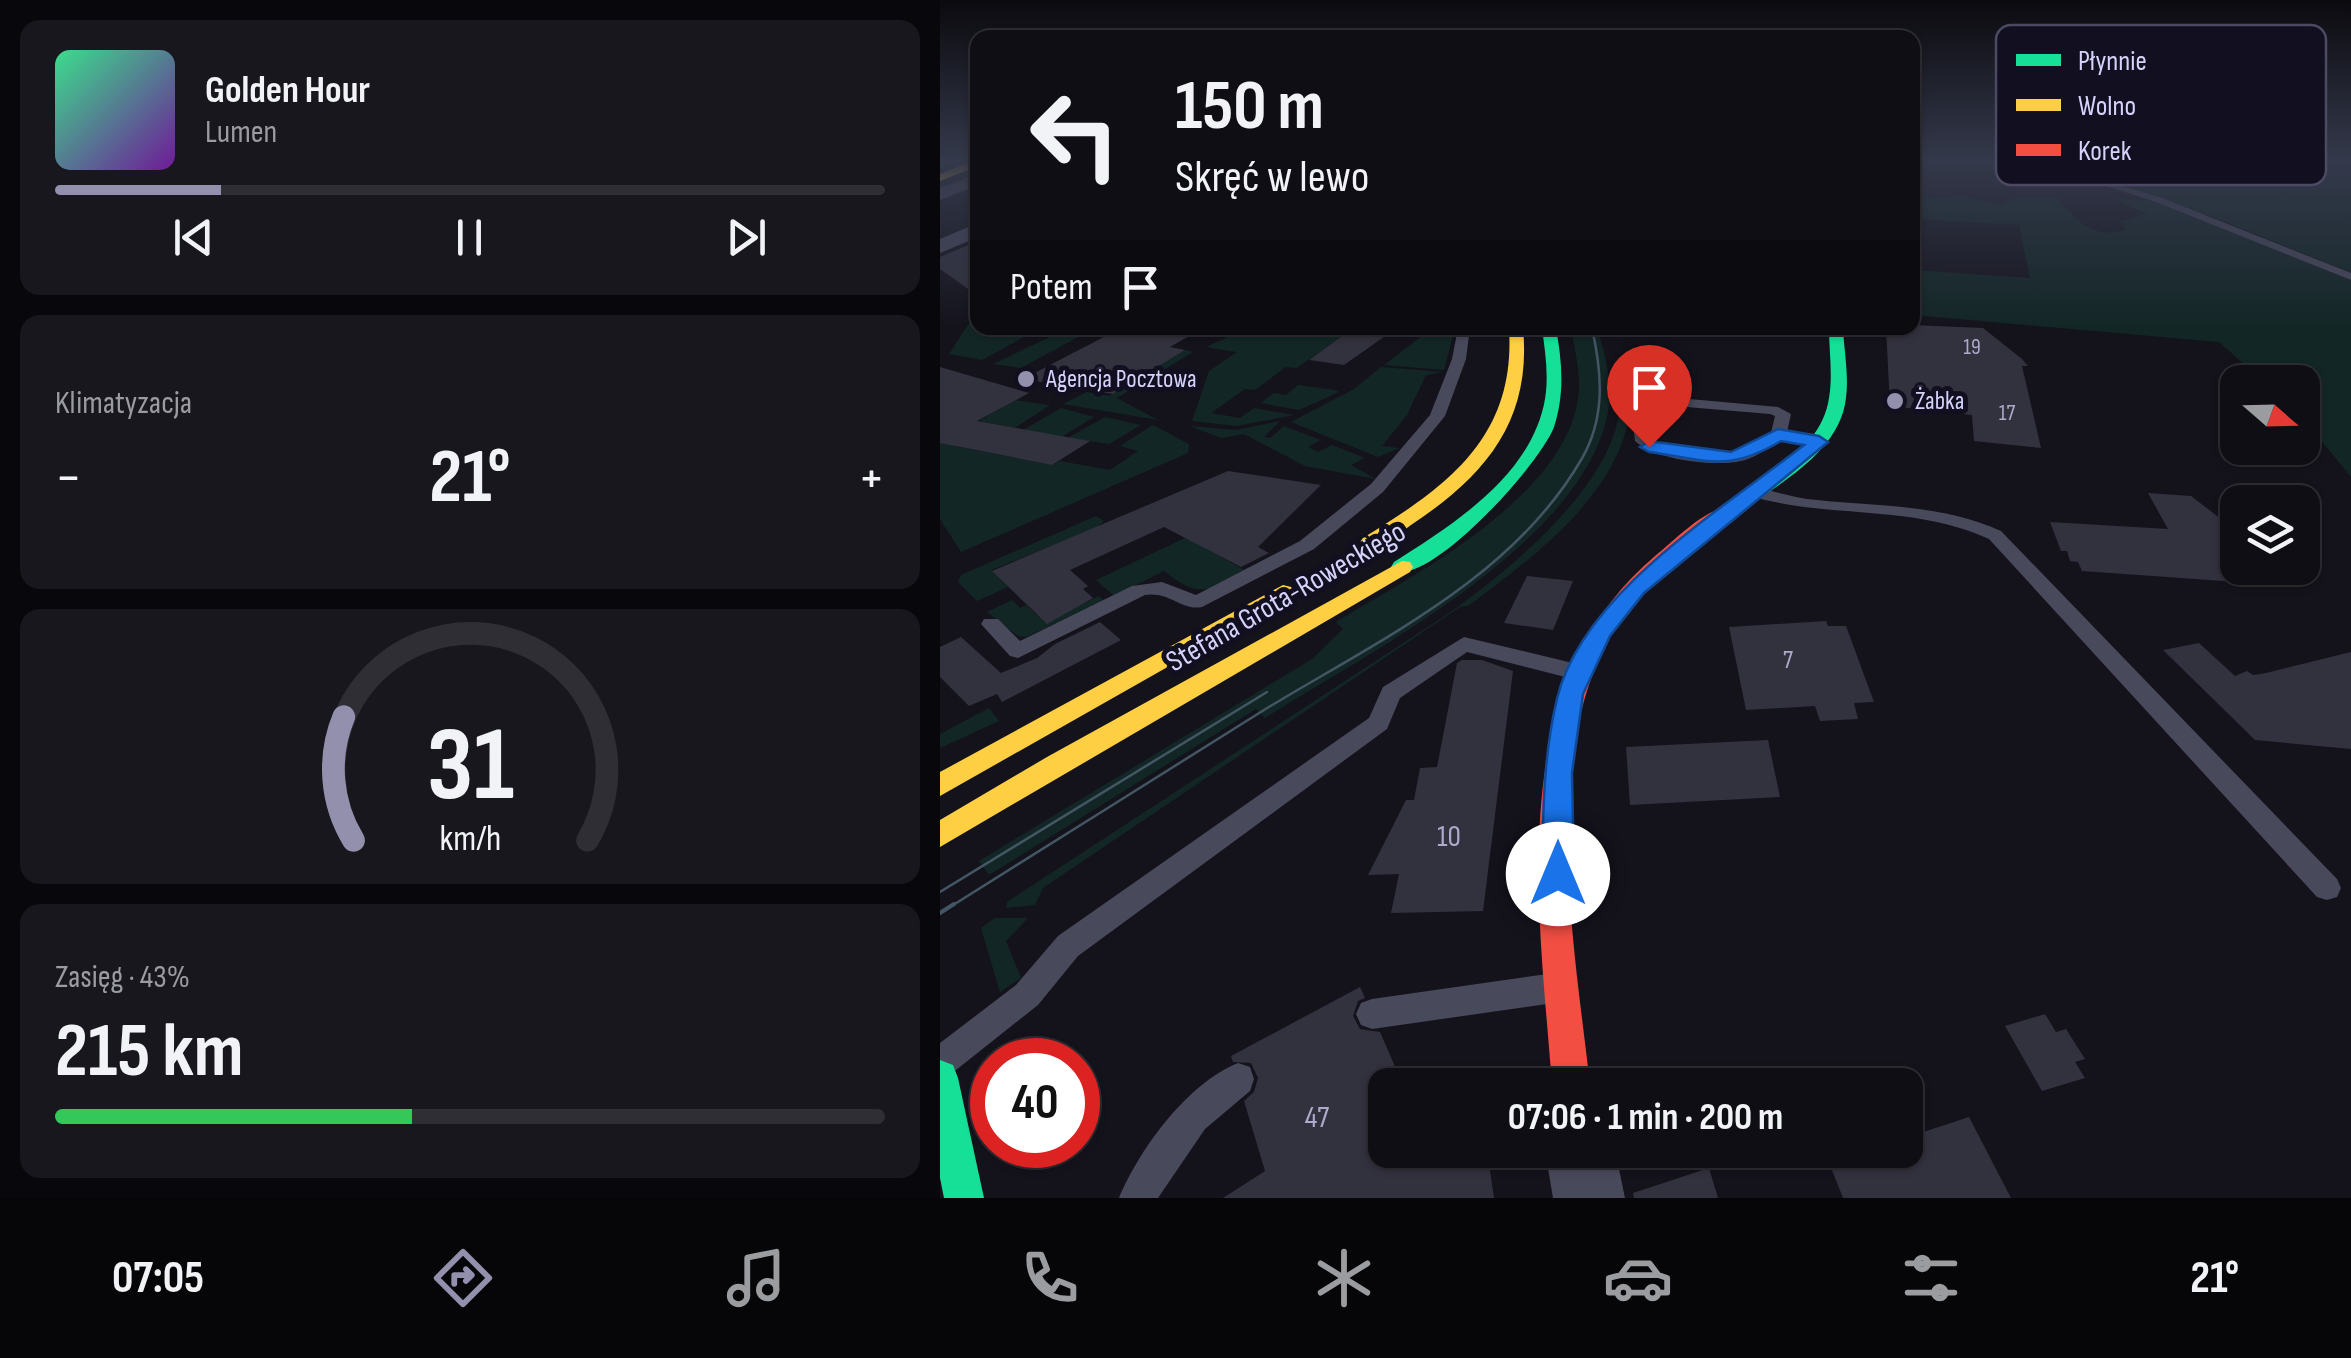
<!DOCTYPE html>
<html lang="pl">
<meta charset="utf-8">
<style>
body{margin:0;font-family:"Sofia Sans Condensed",sans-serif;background:#18171e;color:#f1f3f6;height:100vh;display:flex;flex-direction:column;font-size:38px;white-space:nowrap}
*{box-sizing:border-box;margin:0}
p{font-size:32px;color:#9b9ca0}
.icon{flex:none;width:55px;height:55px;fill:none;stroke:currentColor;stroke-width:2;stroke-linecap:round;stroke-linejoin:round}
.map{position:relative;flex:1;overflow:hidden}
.panel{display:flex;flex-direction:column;gap:20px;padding:20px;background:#08080c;width:940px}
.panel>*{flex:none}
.top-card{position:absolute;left:30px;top:30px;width:950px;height:305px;border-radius:20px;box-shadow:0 2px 8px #0004,0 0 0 2px #2f2e34;background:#0f0e15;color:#f1f3f6;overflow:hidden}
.needle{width:65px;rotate:110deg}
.tools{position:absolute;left:1280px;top:365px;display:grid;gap:20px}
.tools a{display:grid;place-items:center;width:100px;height:100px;border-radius:20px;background:#0f0e15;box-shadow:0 2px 8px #0004,0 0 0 2px #2f2e34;font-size:50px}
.speed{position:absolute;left:30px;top:1038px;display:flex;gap:20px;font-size:50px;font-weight:700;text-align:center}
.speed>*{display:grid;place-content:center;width:130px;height:130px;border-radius:50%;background:#0f0e15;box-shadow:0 2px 8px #0004,0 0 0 2px #2f2e34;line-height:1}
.speed .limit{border:15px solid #d22;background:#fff;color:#111}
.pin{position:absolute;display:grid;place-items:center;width:85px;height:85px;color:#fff;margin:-102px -42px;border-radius:50% 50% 50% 0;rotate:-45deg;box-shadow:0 0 10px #0007}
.pin .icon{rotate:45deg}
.me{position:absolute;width:110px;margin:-55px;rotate:0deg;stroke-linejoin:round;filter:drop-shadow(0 0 8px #0008)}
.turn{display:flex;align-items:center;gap:35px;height:210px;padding:0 40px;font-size:45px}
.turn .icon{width:130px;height:130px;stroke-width:2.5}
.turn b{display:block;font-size:70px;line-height:85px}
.then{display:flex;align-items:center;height:95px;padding:0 40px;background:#0003;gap:20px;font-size:38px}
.big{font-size:75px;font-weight:700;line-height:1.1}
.panel .widget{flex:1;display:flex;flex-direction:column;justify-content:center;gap:15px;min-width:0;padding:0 35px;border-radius:20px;background:#18171e}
.panel .dial{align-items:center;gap:0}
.dial svg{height:260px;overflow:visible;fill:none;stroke:#2f2e34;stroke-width:7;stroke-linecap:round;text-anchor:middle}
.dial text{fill:#f1f3f6;stroke:none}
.song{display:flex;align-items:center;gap:30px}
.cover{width:120px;height:120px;border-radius:15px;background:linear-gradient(135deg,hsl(150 70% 55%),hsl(280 70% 35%))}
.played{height:10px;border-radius:5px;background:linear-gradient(90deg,#9290ad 20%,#2f2e34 20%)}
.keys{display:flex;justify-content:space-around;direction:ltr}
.heat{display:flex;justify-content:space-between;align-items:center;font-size:55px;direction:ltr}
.charge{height:15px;border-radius:8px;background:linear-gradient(90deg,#34c759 43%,#2f2e34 0)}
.trip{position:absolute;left:428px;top:1068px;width:555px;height:100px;border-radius:20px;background:#0f0e15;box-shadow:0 2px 8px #0004,0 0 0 2px #2f2e34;font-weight:700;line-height:100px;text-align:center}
.tab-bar{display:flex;height:160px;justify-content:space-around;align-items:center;background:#060608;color:#9b9ca0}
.tab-bar .icon{width:70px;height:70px}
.tab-bar .on{color:#9290ad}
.tab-bar b{font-size:45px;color:#f1f3f6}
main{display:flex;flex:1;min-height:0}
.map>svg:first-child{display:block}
</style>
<main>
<section class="panel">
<div class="widget">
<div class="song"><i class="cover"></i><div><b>Golden Hour</b><p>Lumen</p></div></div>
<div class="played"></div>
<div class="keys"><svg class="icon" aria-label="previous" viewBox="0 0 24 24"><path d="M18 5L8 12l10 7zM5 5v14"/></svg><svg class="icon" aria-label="pause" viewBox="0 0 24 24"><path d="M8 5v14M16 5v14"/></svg><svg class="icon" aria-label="next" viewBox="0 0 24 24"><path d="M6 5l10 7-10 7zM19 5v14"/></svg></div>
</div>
<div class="widget"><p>Klimatyzacja</p>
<div class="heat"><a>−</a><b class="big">21°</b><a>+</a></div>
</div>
<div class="widget dial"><svg viewBox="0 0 100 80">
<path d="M14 69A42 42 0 1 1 86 69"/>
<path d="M14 69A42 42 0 0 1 11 31" stroke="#9290ad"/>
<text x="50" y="56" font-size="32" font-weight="700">31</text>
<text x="50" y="72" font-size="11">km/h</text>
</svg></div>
<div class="widget"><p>Zasięg · 43%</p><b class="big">215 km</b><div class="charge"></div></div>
</section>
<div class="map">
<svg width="1411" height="1198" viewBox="0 0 1411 1198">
<rect width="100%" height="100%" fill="#14131c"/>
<path fill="#132626" d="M1100 161H1411V273L1279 219Z
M972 191 983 198 1026 197 1061 204 1075 198H1117C1138 222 1153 239 1186 230L1180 221 1208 214 1172 199 1215 200 1411 280V477L1363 418 1362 382H1324L1279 342 973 315V270L1090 278 1079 225 973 219Z
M37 311 38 328H100L42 360 9 354Z
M129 328 151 330 81 368 53 364Z
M307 328H425H413L357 368 346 367 315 390 305 389 271 413 300 418 314 408 354 415 297 426 252 421 269 371 297 352 266 347Z
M492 328H515L504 370 444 365Z
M631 328H657C666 358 674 386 667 417 638 546 430 652 325 718L316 709 49 875 39 861 372 659 403 629 396 622C475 574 633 494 639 389 640 369 634 347 631 328Z
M245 350 253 352 177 398 218 420 123 404 147 392 169 396Z
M441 367 503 372 486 375 467 415 442 446 459 448 438 457 351 422 414 389Z
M678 380 692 384C695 484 599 553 528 606L520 607 103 888 95 905 66 908 67 902 509 613C570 570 699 467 678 380Z
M358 385 395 390 399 392 359 410 321 403 334 393 346 395Z
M75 400 110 405 75 428 39 421Z
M121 408 154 417 123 436 76 434Z
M165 417 201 425 169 444 150 441 143 445 129 437Z
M340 421 324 437 330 438 344 426 381 440 368 447 378 452 392 445 425 458 411 465 436 479 365 466 304 434 281 438 250 426 296 430Z
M213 425 249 444 248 453 21 552 0 519V437L18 447 112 465 120 461 170 470 198 451 180 446Z
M156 516 164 521 156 528 51 570 68 587 37 601 18 582 21 575Z
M262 530 258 544 304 570 341 551C318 564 280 596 252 588 242 585 232 577 224 571L174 596 156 580Z
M159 596 164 601 86 637 78 636 47 612 72 600 80 608 86 605 99 617 118 609 123 613Z
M49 708 59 721 0 748V734Z
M55 918H88L66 941 81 978 60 992 41 928Z"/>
<path fill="#32313e" d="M38 241V296L0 269V257Z
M972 325 1043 328 1082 359 1088 366H1082L1101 448 1034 441 1032 415 950 406 946 328Z
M181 328H263L230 347 245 350 173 394 83 379Z
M413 328 451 332 404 365 369 360Z
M0 367 89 393 37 421 150 441 112 465 0 443Z
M288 471 381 485 318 547 329 553 301 567 224 527 130 570 148 586 143 589 153 598 107 624 52 571Z
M1208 493 1251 496 1298 532V582L1142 571 1138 562 1130 561 1127 551H1121L1110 522 1228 529Z
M587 576 633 581 613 630 564 623Z
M886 621 888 626H906L934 702 914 703 918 719 880 721 875 706 806 710 789 627Z
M160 622 181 640 62 702 57 694 29 706 0 677V647L21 637 61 673 97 658 115 644Z
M1259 643 1295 676 1307 671 1313 675 1326 673 1411 652V749L1315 740 1223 650Z
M522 660H542L573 671 543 911 451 913 459 874 428 875 466 800H474L480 768 497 767 517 663Z
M828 740 840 797 690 805 686 747Z
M420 987 425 998 418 1001 413 1016 420 1029 440 1032 463 1085H445V1150H547L554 1198H283L325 1171 304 1101 314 1092 318 1078 311 1063 293 1062 291 1056Z
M1105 1014 1116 1032 1126 1029 1145 1059 1135 1062 1145 1078 1102 1091 1065 1026Z
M1029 1117 1071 1198H903L884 1150H965V1138Z
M769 1168 778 1198H694L693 1193Z"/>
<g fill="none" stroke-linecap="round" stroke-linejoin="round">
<path fill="#49495c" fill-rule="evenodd" d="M1090 161H1101L1222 198 1411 273V280L1216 202Z
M518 328H530L526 359 505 416 443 492 374 549 262 607C241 611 230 591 205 595L78 658 70 656 41 624 44 619H58L80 641 192 586 222 582 256 595 360 541 431 484 490 415 512 359Z
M705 395 838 407 851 414 847 432 885 439 887 442 879 447 840 440C829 447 818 456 805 460 778 468 715 460 695 441L692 415 698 399ZM711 404 830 414 835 416 831 433C821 438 812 446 802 450 777 460 733 451 711 439L708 415Z
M816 487C836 492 856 498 877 500 942 507 1001 504 1061 531L1397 879 1401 888 1397 897 1387 900 1377 897 1049 539C973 504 889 519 810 496L807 492Z
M524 637 641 665 649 668 652 673 649 678 641 681 527 652 460 698 447 729 138 956 98 1005 11 1074 0 1079V1043L76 985 118 936 429 718 443 687Z
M607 974 618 979 622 989 618 999 607 1004 432 1029 421 1025 416 1014 421 1003 432 999Z
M298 1063 310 1067 314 1079 310 1091 265 1129 218 1198H179C200 1148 248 1083 298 1063Z"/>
<path fill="#49495c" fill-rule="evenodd" d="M38 174V185L0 200V188Z
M38 223V237L0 253V239Z
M605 1150H675L685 1198H613Z"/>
<path fill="#16e098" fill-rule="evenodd" d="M602 328H616C622 362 625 393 614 427 600 464 494 582 454 572L451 567 454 562C514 524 592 475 605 399 609 375 605 351 602 328Z
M889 328H903C904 351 909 375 906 398 901 443 858 472 823 496 809 505 793 522 776 518L773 514 776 510C817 482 881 453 889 398 893 375 889 351 889 328Z
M0 1060 13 1065 18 1078 44 1198H4L0 1178Z"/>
<path fill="#ffcf43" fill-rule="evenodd" d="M33 161H38V166L0 181V174Z
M569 328H583C592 421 545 476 471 525 457 535 440 550 423 546L420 542 423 538C508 486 576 437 569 328Z
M462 561 470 562 473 567 470 572 0 847V820L107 757Z
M343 585 351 587 354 592 351 597 0 796V772Z"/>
<path fill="#f24e42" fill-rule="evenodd" d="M783 508 793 514 790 518C754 546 715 573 688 609 594 735 634 940 650 1085H612C599 908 562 685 715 556 734 541 759 514 783 508Z"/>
<path stroke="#435663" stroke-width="2.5" d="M0 892 327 692
M10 907C115 842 219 775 324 710 437 641 572 579 641 460 666 418 662 373 652 328"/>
<path stroke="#435663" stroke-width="4" d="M0 913 14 904"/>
</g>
<linearGradient id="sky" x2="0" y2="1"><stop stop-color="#0b0a0f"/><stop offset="0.49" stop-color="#34394b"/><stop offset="1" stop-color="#34394b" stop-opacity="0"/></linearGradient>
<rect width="1411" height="328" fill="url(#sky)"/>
<path fill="#1a73e8" stroke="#114b97" stroke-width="2.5" d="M838 429 879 436 888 442 704 593 670 636 643 694 632 773 634 874 629 884 618 888 607 884 602 874C603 815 603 757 617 699 641 594 784 508 864 445L841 441C787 473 768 460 709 452L700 447 709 441 791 452Z"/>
<g fill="#9290ad" stroke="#110f20" stroke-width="4">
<circle cx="86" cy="379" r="10"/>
<circle cx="955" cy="401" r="10"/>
</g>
<g text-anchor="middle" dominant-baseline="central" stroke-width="10" stroke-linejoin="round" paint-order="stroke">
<g font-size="22" fill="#adaacc">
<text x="1032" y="347">19</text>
<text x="1067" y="413">17</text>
</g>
<g font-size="25" fill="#d6d3fb" stroke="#110f20" text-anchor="start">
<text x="106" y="379">Agencja Pocztowa</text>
<text x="975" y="401">Żabka</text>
</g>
<g font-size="25" fill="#adaacc">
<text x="848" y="660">7</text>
</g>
<g font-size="30" fill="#d6d3fb" stroke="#110f20">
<text transform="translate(346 597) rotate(-30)">Stefana Grota-Roweckiego</text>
</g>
<g font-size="30" fill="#adaacc">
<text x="509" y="837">10</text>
<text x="377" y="1118">47</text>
</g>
</g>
<rect x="1056" y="25" width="330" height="160" rx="15" fill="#110f20" stroke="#4c4a62" stroke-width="2.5"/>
<rect x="1076" y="54" width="45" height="12" fill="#16e098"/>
<rect x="1076" y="99" width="45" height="12" fill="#ffcf43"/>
<rect x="1076" y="144" width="45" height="12" fill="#f24e42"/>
<g font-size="28" fill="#d6d3fb">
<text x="1138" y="70">Płynnie</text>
<text x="1138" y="115">Wolno</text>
<text x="1138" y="160">Korek</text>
</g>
</svg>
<div class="tools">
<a><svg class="needle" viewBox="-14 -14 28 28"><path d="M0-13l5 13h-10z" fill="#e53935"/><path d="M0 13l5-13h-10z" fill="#9b9ca0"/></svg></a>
<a><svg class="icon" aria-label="layers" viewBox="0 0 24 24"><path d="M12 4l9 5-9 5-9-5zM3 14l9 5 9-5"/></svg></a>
</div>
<div class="speed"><div class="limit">40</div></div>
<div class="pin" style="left:709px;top:447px;background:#d93025"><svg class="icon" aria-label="arrive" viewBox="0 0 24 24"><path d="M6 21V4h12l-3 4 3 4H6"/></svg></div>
<svg class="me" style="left:618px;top:874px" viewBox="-20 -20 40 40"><circle r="19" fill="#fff"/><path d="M0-13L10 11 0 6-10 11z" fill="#1a73e8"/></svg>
<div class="trip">07:06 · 1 min · 200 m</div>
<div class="top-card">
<div class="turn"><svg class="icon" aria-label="left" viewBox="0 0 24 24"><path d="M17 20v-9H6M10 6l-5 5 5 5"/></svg><div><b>150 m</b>Skręć w lewo</div></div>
<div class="then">Potem<svg class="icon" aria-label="arrive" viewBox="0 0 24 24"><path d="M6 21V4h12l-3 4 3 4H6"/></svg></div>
</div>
</div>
</main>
<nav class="tab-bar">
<b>07:05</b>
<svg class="icon on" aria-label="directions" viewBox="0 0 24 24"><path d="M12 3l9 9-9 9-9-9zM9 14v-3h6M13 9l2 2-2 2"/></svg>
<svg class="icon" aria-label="music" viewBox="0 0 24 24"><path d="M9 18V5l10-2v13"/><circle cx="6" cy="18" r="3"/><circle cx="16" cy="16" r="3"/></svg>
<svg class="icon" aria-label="phone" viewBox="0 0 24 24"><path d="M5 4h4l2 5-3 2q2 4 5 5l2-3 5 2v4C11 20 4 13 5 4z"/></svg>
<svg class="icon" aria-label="climate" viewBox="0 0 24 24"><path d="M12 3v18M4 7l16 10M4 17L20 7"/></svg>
<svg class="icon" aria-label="car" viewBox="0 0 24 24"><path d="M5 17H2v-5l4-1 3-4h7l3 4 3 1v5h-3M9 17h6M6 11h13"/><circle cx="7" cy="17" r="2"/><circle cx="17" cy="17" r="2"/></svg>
<svg class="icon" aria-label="filters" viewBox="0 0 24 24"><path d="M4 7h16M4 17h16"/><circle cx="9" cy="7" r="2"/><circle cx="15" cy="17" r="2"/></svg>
<b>21°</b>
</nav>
